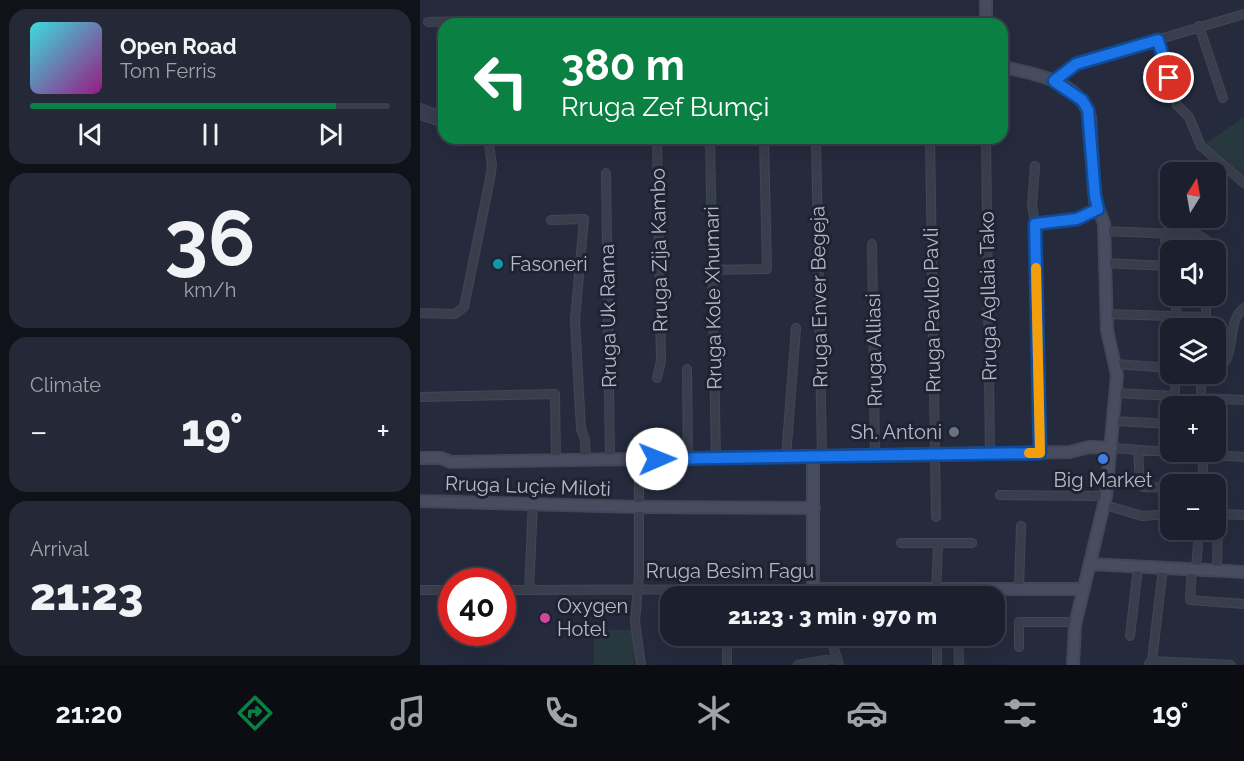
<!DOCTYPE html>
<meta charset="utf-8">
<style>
body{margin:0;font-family:Raleway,sans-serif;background:#252836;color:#f1f3f6;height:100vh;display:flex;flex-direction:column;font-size:22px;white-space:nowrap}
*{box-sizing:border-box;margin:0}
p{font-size:20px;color:#a0a3aa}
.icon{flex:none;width:33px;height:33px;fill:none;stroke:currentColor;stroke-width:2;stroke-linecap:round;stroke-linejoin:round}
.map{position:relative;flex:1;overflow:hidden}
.drawer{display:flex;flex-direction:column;gap:9px;padding:9px;background:#0f1219;width:420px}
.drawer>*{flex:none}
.hud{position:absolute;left:18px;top:18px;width:570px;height:126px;border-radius:18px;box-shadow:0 6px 24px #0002,0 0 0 2px #3a3e4a;background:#0b8043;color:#fff;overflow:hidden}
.needle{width:39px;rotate:11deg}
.tools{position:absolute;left:740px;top:162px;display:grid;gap:12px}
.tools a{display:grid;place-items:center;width:66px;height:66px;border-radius:12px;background:#1c202e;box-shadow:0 6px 24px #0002,0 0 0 2px #3a3e4a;font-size:30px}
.speed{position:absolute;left:18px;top:568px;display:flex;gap:12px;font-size:30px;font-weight:700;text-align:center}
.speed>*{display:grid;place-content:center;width:78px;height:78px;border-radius:50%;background:#1c202e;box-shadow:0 6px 24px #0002,0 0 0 2px #3a3e4a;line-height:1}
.speed .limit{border:9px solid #d22;background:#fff;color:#111}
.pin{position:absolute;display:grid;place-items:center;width:51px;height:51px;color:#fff;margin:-26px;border:3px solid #fff;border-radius:50%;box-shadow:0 2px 6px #0007}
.me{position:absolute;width:66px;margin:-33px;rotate:89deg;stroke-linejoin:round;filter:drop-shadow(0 0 4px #0008)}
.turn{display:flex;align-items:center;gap:21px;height:126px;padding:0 24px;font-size:27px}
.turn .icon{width:78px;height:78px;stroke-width:2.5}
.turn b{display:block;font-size:42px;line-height:51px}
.big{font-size:45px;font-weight:800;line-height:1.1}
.drawer .card{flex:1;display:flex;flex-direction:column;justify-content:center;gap:9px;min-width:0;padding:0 21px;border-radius:18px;background:#252836}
.drawer .dial{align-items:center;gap:0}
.dial b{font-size:78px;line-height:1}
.song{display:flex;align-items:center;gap:18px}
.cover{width:72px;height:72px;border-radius:9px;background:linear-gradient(135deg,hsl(180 70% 55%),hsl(310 70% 35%))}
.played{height:6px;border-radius:3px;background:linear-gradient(90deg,#0b8043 85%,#3a3e4a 85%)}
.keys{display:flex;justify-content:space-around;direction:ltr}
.heat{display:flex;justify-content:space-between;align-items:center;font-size:33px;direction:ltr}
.trip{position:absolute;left:240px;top:586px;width:345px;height:60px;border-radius:18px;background:#1c202e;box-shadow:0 6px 24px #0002,0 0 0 2px #3a3e4a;font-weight:800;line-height:60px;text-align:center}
.tab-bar{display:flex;height:96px;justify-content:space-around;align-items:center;background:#0b0d12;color:#a0a3aa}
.tab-bar .icon{width:42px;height:42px}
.tab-bar .current{color:#0b8043}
.tab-bar b{font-size:27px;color:#f1f3f6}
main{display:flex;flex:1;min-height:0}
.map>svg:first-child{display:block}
</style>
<main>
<section class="drawer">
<div class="card">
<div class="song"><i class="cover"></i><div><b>Open Road</b><p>Tom Ferris</p></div></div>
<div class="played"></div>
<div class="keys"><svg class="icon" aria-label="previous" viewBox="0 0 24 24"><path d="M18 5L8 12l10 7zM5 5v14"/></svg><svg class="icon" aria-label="pause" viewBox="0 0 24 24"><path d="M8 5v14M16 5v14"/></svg><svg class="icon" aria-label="next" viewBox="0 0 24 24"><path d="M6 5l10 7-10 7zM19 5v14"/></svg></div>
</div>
<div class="card dial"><b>36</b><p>km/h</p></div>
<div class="card"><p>Climate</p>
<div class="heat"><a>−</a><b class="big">19°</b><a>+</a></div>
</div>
<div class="card"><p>Arrival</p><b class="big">21:23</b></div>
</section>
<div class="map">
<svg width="824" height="665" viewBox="0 0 824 665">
<rect width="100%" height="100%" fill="#252b3d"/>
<path fill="#27383e" d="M824 117V177L819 178 783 145Z
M174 630H213L214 665H174Z"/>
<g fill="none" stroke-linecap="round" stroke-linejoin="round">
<g stroke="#424756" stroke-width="10">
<path id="street" d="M8 22 49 21 74 24
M779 26 803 98
M738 40 757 105 769 117 781 146 824 183
M634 81 656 64 824 14
M0 108 24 117
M0 115 24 123
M133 138V140
M396 138 402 456
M510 138 516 517
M566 138 570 454
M290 139 296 458
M615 166 612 205 615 224 620 453
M186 173 190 459
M131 220 164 219 155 320 161 429 165 440 166 460
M615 224 657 219 678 209
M684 231 778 235 786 240 789 250
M744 233 750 273
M452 244 455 455
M684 263 749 266
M293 270 347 269 344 138
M754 296 757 315
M0 313 35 314 44 307 70 179 72 165 68 138
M685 314 786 317
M785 328 787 296
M696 364 750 368
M267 369 268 458
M795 370C819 360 804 323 824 308
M237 378 241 361 237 140 365 138
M695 393 754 396
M0 397 135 394 136 460
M780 398 824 400
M754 406 756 374
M780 406 782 374
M694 421 750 424
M692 448 824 457
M718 450 720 483
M366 457 376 328
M219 459V575L215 622 221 665
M688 480 720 483 723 487 750 488
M782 484 784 454
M580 495 686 496
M685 505 722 516 750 514
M481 543H518
M772 569 770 600 824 604
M776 569 779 530
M797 570 798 517 802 514 824 515
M599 589 601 526
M0 590H32
M82 590 393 589 394 597
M109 590 113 503
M516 597 518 543H552
M307 636V665
M410 636 419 665
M517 636V665
M538 636 539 665
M710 636 718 567
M599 647V622H655
M732 661 743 568
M729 664 732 661 811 665
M378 665 417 658"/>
</g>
<g stroke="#424756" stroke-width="14">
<path id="secondary" d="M566 24V0
M582 67C614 73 659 81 670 117L675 201 684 223 687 330 697 375 686 496 655 625 653 665
M393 456V589H663
M0 458H21L31 462 650 452 669 447 692 448
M0 501 219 507 394 508
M670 564 824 572"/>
</g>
<use href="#street" stroke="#393e4d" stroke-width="8"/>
<use href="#secondary" stroke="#474c60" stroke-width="10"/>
</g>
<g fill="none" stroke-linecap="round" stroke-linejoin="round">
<g stroke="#114b97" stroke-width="15">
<path id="route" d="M237 459 620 453 615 224 657 219 678 209 675 196 668 110 662 100 634 81 656 64 738 40 749 78"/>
</g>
<use href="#route" stroke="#1a73e8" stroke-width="10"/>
<path stroke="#f59e0b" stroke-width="10" d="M609 453H620L616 268"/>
</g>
<circle fill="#0f9aa8" stroke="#1e2332" stroke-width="2" cx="78" cy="264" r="6"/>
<circle fill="#6b7280" stroke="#1e2332" stroke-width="2" cx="534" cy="432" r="6"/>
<circle fill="#3f7fe0" stroke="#1e2332" stroke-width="2" cx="683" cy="459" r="6"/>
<circle fill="#d1479c" stroke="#1e2332" stroke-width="2" cx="125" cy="618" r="6"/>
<g text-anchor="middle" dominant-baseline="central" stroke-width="6" stroke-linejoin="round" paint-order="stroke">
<g font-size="20" fill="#b5b9c8" stroke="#1e2332">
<text transform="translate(239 250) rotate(-91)">Rruga Zija Kambo</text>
<text transform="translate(568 296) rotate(-91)">Rruga Agllaia Tako</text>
<text transform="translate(399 297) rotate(-91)">Rruga Enver Begeja</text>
<text transform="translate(293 298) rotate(-91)">Rruga Kole Xhumari</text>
<text transform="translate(512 310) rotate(-91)">Rruga Pavllo Pavli</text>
<text transform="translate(188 316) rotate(-91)">Rruga Uk Rama</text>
<text transform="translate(454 350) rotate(-91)">Rruga Alliasi</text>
<text transform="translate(108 486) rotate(2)">Rruga Luçie Miloti</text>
<text x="310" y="571">Rruga Besim Fagu</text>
</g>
<g font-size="20" fill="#b5b9c8" stroke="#1e2332" text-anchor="start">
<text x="90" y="264">Fasoneri</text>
<text x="522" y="432" text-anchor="end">Sh. Antoni</text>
<text x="683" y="480" text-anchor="middle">Big Market</text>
<text x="137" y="606">Oxygen<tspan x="137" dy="23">Hotel</tspan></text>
</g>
</g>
</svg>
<div class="tools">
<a><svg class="needle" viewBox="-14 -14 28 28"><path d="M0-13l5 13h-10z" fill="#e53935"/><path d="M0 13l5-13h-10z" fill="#a0a3aa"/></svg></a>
<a><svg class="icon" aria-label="sound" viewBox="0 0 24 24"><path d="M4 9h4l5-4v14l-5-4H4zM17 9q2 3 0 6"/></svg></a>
<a><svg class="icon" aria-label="layers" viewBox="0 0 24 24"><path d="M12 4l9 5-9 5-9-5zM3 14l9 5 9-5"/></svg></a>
<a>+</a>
<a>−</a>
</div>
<div class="speed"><div class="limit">40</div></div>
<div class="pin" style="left:749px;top:78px;background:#d93025"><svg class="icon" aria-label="arrive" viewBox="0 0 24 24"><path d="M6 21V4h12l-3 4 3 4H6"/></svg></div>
<svg class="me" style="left:237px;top:459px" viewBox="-20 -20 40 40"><circle r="19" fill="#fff"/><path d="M0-13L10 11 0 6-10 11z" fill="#1a73e8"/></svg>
<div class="trip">21:23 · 3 min · 970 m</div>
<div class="hud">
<div class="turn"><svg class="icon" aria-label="left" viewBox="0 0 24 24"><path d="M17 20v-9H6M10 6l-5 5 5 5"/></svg><div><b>380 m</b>Rruga Zef Bumçi</div></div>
</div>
</div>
</main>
<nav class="tab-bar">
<b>21:20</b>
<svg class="icon current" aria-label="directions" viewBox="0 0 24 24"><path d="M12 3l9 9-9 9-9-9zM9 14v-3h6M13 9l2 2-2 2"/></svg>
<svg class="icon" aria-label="music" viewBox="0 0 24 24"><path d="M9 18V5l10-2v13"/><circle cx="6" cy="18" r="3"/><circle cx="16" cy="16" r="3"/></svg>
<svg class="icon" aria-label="phone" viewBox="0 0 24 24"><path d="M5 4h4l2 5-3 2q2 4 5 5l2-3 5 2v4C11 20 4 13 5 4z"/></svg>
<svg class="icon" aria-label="climate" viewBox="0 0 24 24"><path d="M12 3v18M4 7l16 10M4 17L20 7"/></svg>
<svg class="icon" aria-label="car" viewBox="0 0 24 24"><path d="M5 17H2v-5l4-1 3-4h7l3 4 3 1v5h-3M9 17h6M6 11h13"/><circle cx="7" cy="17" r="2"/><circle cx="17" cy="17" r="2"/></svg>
<svg class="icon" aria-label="filters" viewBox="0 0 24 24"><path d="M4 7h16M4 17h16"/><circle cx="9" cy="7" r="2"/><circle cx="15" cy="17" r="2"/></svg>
<b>19°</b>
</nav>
